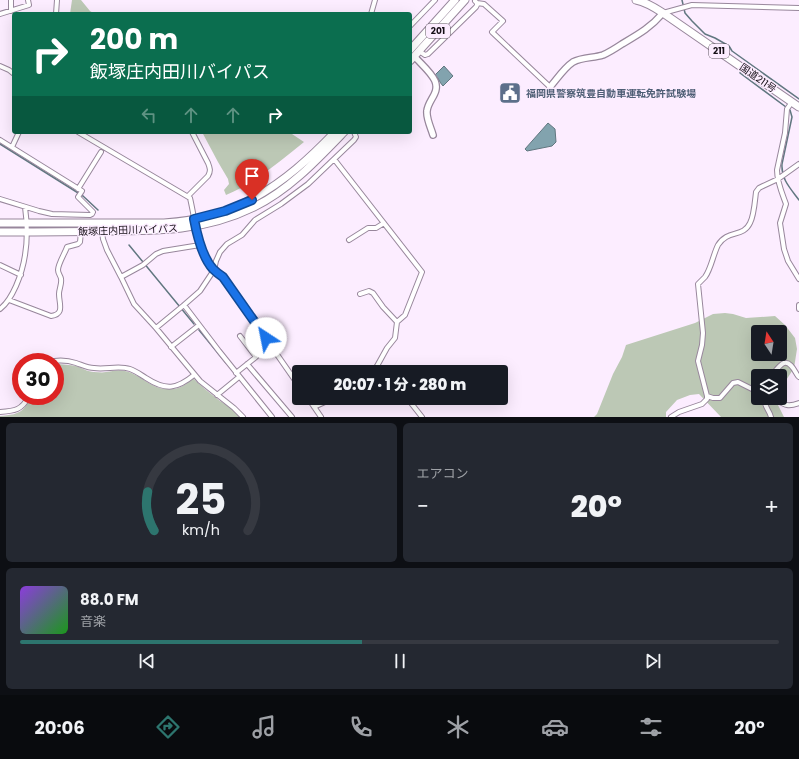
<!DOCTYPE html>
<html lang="ja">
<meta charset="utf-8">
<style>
body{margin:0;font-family:Poppins,"Noto Sans JP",sans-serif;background:#242831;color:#f1f3f6;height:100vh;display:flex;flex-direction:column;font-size:15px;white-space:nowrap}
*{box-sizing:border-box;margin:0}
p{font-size:13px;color:#9ea1a6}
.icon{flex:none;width:22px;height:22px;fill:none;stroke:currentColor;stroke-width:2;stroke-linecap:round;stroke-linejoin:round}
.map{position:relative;height:417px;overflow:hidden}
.side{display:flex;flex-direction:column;gap:6px;padding:6px;background:#0d0f14;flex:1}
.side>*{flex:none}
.guide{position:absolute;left:12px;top:12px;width:400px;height:122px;border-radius:4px;box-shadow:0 4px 16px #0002;background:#0b6e4f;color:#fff;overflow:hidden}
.needle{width:26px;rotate:348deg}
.fabs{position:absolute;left:751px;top:325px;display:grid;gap:8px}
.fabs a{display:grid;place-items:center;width:36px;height:36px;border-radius:4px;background:#171b24;box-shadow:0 4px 16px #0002;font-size:20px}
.speed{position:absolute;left:12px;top:353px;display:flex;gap:8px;font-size:20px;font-weight:700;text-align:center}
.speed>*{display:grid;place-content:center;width:52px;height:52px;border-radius:50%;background:#171b24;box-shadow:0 4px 16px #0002;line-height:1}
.speed .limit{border:6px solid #d22;background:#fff;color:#111}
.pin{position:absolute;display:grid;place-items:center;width:34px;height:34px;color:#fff;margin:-41px -17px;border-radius:50% 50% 50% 0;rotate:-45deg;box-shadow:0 0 4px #0007}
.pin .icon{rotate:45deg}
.me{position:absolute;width:44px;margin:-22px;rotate:326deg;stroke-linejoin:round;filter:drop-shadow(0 0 3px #0008)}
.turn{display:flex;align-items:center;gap:14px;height:84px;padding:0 12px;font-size:18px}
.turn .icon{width:52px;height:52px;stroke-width:2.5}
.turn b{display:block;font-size:28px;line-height:34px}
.lanes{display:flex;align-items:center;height:38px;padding:0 12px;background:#0003;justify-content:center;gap:20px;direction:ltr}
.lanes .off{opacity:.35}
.big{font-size:30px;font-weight:800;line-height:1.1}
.side .tile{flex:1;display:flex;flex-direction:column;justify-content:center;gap:6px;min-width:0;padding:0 14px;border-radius:6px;background:#242831}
.side .dial{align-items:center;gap:0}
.dial svg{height:104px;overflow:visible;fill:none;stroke:#363941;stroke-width:7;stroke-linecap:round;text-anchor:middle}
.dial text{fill:#f1f3f6;stroke:none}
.song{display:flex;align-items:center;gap:12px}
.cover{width:48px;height:48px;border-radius:6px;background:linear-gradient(135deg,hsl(270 70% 55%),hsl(120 70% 35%))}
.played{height:4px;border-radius:2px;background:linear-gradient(90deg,#2d756e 45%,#363941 45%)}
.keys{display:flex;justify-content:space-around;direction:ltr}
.heat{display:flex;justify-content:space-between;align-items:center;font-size:22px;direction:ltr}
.side .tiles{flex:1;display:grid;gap:6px;grid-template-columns:1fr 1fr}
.tile:last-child{grid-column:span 2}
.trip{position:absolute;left:292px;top:365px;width:216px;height:40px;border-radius:4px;background:#171b24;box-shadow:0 4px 16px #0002;font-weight:800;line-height:40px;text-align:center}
.dock{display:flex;height:64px;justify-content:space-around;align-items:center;background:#090b0e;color:#9ea1a6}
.dock .icon{width:28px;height:28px}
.dock .on{color:#2d756e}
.dock b{font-size:18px;color:#f1f3f6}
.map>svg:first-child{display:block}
</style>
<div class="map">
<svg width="799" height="417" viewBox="0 0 799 417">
<rect width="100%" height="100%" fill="#fcedff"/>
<path fill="#bcc8b5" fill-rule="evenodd" d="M72 0H81L90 11 95 14H70Z
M202 132H289L304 142C280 161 255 183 226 195L224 190 229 184 228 179 218 162Z
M725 313 733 314 746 318 775 316 785 325 795 338 797 349 794 368 781 388 780 393V376H758V398H779L777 402 779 403 778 405 784 417H721L699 394 690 395 677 400 666 412V417H594L597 414 613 374 622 357 626 345 695 323 713 314ZM758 332H780V354H758Z
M55 364C62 364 70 365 76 366 82 368 88 372 94 372 98 372 102 373 106 372 113 371 118 369 125 371 140 374 150 388 166 389 179 390 184 386 193 378 201 386 211 394 220 401 228 406 234 409 240 417H0V416C9 415 19 415 25 407 28 404 29 399 32 396H55Z"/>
<path fill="#82a3ae" stroke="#617780" d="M444 66 453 76 443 86C439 82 439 78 435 75Z
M548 123 555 129 556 142 552 146 527 151 525 149Z"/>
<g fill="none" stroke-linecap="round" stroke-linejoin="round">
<path stroke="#617780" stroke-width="1.5" d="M682 0 685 13 692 21 705 34 715 38 729 46 732 51 799 99
M741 70 740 73 790 110 792 117 782 164C781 179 790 188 799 200
M0 144 83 196 98 210
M129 245 194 324
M199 330 226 363"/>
<g stroke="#98879c" stroke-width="6">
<path id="street" d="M11 0V11
M475 1 477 3 484 4 503 21 492 32 550 87
M663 13 692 5 799 8
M0 14 29 5 28 0
M56 14 57 0
M371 14 375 0
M410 26 435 0
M419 51 425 55 428 54 476 7 477 5V3
M0 66 9 70 14 74
M792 102 787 109 785 133 777 170C777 182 782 193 786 204L780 223 784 249 788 261 799 279
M78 132 190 198C195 219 198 253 213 269 216 272 220 275 223 277L299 386
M0 140 82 191 78 197 93 212 92 214 90 215 52 214 39 211 0 199
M12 147 19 132
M334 159 422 272 405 315 397 322 395 338 387 348 377 366 372 372
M78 189 101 152
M188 196 208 176C211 171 210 168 208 163L192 132
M102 232 103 239 107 250 121 277 134 304 156 328 200 381 234 408 243 417
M349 240 368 228H376L384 223
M0 265 21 275
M121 277 143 265 156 254 163 251 200 245
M360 294 369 291 373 293 383 307 397 322
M9 300 51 316C65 314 59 304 59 294 59 289 62 284 61 279 61 276 58 274 58 270 58 264 65 253 67 247L78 244 80 242 81 232
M184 305 219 351 272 417
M799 305V309
M0 309C8 303 12 295 16 286 27 261 29 235 25 207
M156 328 184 305 200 291 214 270 216 261 220 252 227 244 242 235 255 220 281 204 308 184 354 140 356 137 354 132
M171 347 199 325
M48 362C57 360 67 360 76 363 82 365 88 368 94 368 106 370 118 365 130 369 136 371 141 375 146 378 166 391 177 389 194 375
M247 364 292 417
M377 366 386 372
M776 370C778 368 781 364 784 363 791 361 795 372 798 376L799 377
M236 373 256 357 240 336
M217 395 239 377
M707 396 713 398H720L733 383 738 382 758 392
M308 398 321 417
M407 398 422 417
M764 398C764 407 769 409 771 417
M773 398C784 404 786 408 799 403
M314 407 325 402 329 398
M0 412C15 411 22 410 29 396
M671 417 679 412 702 404 707 399V396L698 361 702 345 703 333 698 284C700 282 703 279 705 277 711 269 713 255 718 245 728 229 743 238 750 223 754 216 755 200 756 192L759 188 763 186 778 179 799 164"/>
</g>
<g stroke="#98879c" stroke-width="8">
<path id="secondary" d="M415 57C421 64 431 72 435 81 440 93 428 100 427 111 426 118 431 128 433 135
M550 87C557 79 564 68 573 62 582 57 594 58 603 55 610 52 616 48 622 44 639 34 650 28 663 13"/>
</g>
<g stroke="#98879c" stroke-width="9">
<path id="highway" d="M636 0C646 2 654 7 663 13L799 107
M410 50 455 0
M410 61 465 0
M0 223H164C194 221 226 214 252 199 284 182 310 158 335 132
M0 232C35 232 71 232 106 231 159 231 205 231 254 207 289 190 317 160 344 132"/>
</g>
<use href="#street" stroke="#fff" stroke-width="4"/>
<use href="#secondary" stroke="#fff" stroke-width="5.5"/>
<use href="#highway" stroke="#fff" stroke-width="7"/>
</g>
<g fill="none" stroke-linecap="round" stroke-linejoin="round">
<g stroke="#114b97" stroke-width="10">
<path id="route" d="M252 200 225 211 194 219C197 235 202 257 213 269 216 272 220 275 223 277L266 338"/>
</g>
<use href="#route" stroke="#1a73e8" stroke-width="7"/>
</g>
<defs>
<g id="civic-square" transform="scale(1.15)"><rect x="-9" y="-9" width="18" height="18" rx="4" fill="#5c6f8a" stroke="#fcedff"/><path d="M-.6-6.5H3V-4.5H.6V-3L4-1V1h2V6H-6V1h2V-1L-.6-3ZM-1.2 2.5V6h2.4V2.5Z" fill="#fff"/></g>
</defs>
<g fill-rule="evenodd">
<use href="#civic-square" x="510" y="93"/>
</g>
<g text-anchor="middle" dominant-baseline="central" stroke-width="3" stroke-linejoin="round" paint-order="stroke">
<g fill="#fcedff" stroke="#5a525c" stroke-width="1">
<rect x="426" y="24" width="24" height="14" rx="3"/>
<rect x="709" y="44" width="20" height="14" rx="3"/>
</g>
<g font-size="9" font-weight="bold" fill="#150f16">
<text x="438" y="31">201</text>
<text x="719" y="51">211</text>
</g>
<g font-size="10" fill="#150f16" stroke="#fcedff">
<text transform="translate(758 78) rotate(35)">国道211号</text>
<text transform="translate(128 230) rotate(-2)">飯塚庄内田川バイパス</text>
</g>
<g font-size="10" font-weight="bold" fill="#4e5e75" stroke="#fcedff" text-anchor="start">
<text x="526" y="93">福岡県警察筑豊自動車運転免許試験場</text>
</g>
</g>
</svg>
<div class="fabs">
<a><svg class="needle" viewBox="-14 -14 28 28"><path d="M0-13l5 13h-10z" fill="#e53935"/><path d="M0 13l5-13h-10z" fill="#9ea1a6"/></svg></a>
<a><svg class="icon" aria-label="layers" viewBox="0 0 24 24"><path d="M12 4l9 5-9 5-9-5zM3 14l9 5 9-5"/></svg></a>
</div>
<div class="speed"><div class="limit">30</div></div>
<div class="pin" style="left:252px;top:200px;background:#d93025"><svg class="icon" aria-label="arrive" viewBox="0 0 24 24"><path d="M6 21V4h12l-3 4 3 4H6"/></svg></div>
<svg class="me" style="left:266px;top:338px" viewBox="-20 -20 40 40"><circle r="19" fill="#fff"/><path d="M0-13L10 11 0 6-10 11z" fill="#1a73e8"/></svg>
<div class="trip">20:07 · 1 分 · 280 m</div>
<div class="guide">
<div class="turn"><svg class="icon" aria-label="right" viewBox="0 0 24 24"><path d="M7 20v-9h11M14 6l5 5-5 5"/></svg><div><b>200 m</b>飯塚庄内田川バイパス</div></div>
<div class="lanes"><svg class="icon off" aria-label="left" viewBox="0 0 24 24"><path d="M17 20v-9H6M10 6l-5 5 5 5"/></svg><svg class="icon off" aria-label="ahead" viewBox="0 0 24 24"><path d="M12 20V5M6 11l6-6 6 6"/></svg><svg class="icon off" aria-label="ahead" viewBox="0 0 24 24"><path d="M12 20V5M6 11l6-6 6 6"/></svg><svg class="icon" aria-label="right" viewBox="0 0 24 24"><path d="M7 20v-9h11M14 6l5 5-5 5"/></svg></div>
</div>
</div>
<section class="side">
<div class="tiles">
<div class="tile dial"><svg viewBox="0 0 100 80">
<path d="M14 69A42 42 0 1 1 86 69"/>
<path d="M14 69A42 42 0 0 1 9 39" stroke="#2d756e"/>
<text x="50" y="56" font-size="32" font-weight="700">25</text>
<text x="50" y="72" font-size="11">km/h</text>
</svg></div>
<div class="tile"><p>エアコン</p>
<div class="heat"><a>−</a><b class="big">20°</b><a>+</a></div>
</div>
<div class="tile">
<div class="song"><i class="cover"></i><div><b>88.0 FM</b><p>音楽</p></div></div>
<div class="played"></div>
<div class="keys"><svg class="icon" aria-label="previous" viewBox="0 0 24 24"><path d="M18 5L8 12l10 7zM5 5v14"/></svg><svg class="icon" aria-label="pause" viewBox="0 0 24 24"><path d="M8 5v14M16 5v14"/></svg><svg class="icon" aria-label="next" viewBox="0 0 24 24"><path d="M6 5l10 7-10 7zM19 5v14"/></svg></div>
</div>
</div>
</section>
<nav class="dock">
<b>20:06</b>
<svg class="icon on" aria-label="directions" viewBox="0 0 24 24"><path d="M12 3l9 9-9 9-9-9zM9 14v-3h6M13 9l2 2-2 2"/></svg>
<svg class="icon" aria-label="music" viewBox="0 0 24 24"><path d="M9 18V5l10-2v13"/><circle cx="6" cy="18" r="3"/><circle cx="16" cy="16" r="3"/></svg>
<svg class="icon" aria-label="phone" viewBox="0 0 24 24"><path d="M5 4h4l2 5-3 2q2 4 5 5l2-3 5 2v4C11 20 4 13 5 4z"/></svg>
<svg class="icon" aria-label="climate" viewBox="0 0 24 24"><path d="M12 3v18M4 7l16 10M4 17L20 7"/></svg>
<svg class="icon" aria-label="car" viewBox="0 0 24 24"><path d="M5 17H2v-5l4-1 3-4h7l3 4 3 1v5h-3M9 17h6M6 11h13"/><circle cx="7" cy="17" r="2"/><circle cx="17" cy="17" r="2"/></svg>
<svg class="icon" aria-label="filters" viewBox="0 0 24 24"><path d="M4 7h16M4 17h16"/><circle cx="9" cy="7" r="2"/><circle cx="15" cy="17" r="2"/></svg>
<b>20°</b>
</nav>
